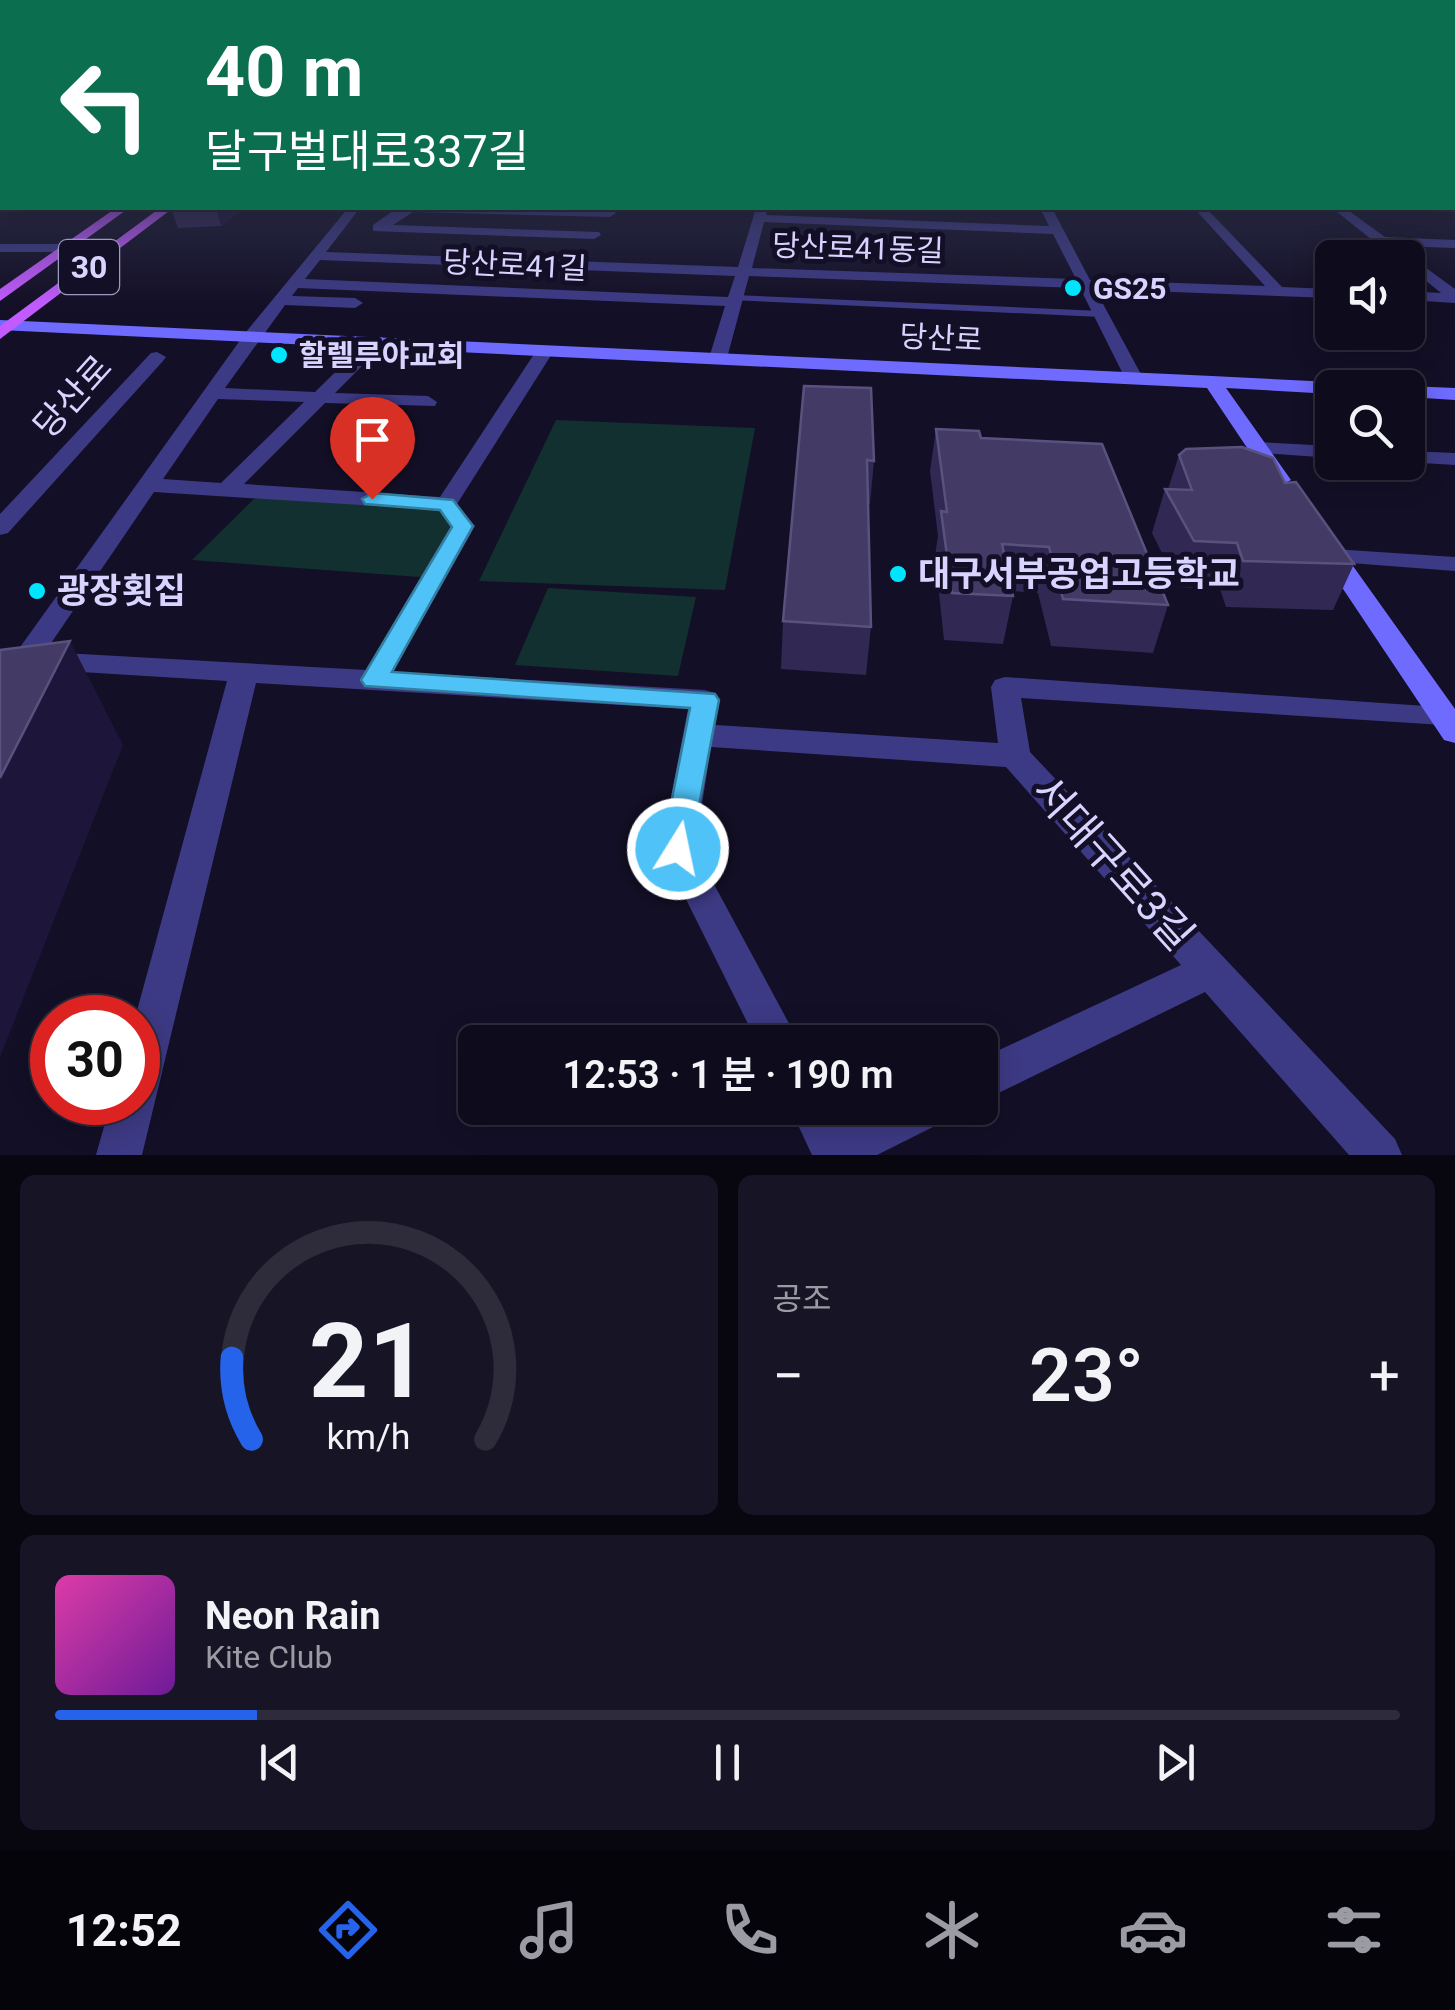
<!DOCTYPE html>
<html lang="ko">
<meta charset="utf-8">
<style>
body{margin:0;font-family:Roboto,"Noto Sans KR",sans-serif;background:#171425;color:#f1f3f6;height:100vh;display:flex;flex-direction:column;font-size:38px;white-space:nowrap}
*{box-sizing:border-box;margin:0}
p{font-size:32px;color:#9b9ba3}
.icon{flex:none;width:55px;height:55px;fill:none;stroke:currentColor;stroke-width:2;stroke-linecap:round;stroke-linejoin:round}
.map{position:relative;height:1155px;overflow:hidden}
.sheet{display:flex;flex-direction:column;gap:20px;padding:20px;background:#08060f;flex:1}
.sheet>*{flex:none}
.banner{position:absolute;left:0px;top:0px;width:1455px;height:210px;box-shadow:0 5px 25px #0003,0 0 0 2px #2e2b3b;background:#0b6e4f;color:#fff;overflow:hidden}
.fabs{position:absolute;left:1315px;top:240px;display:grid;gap:20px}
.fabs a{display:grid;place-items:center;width:110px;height:110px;border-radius:15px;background:#0e0b1c;box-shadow:0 5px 25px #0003,0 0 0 2px #2e2b3b;font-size:50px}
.speed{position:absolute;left:30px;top:995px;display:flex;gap:20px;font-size:50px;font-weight:700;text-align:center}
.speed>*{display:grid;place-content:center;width:130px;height:130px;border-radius:50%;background:#0e0b1c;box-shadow:0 5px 25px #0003,0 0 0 2px #2e2b3b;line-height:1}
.speed .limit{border:15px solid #d22;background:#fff;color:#111}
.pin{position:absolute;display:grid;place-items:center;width:85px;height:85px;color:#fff;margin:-102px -42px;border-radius:50% 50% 50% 0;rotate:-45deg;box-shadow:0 0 10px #0007}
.pin .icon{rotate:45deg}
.me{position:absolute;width:110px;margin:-55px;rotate:10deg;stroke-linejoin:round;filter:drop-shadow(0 0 8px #0008)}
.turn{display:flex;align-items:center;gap:35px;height:210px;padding:0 40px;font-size:45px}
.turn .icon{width:130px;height:130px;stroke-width:2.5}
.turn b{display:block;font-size:70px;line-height:85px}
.big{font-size:75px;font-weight:600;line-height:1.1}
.sheet .tile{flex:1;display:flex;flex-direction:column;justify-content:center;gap:15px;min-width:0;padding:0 35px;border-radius:15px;background:#171425}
.sheet .dial{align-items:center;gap:0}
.dial svg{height:260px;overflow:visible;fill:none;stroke:#2e2b3b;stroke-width:7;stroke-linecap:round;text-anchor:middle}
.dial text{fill:#f1f3f6;stroke:none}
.song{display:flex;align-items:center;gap:30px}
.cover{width:120px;height:120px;border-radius:15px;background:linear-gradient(135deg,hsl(320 70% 55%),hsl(280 70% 35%))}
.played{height:10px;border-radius:5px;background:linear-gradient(90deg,#2563eb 15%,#2e2b3b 15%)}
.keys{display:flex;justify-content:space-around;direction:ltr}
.heat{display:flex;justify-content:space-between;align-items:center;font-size:55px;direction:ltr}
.sheet .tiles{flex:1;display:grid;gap:20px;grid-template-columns:1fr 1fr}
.tile:last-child{grid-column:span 2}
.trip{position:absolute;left:458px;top:1025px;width:540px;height:100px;border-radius:15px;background:#0e0b1c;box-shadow:0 5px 25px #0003,0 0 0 2px #2e2b3b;font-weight:600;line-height:100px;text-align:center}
.tab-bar{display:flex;height:160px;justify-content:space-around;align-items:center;background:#06040b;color:#9b9ba3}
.tab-bar .icon{width:70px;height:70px}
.tab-bar .current{color:#2563eb}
.tab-bar b{font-size:45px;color:#f1f3f6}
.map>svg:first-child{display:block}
</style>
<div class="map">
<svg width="1455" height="1155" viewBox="0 0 1455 1155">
<rect width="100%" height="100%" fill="#130f26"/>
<path fill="#12302f" d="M556 420 755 428 725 590 479 581Z
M261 492 446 504 463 526 433 578 192 560Z
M548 588 696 597 678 676 515 665Z"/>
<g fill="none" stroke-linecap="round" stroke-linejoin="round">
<path fill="#3d3a85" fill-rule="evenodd" d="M735 295 1101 311 1107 314 1101 317 731 300V296Z"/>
<path fill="#3d3a85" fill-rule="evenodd" d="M1452 160 1455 161V167H1452Z
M1452 196H1455V204H1452Z
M348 208H360L326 252 738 267 756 208H768L766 215 1049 226 1040 208H1052L1090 280 1265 286 1194 208H1206L1282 287 1332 289V298L1095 289 1143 378 1134 383 1125 378 1080 288 749 276 727 358 718 363 709 358 725 306 298 288 292 296 355 298 363 303 355 308 285 305 225 388 315 392 371 337H383V345L335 393 428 396 437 402 435 406 325 403 244 484 440 497 540 345 555 349 457 504 475 526 393 672 705 690 715 693 720 700 715 725 998 743 991 687 995 680 1005 677 1454 708 1455 720 1443 725 1021 698 1030 752 1395 1139 1402 1155H1349L1205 992 980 1102V1059L1181 965 1006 767 711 747 695 849 799 1042H757L661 849 688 709 256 683 142 1155H96L111 1102H138L135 1018 227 681 0 667V649L18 650 246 332ZM764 222 1053 234 1076 279 752 268ZM320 260 735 276 728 297 305 279ZM218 399 304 402 221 483 163 479ZM154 492 439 510 451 526 366 670 45 652Z
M397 208 610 209 616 213 610 217 413 212 393 225 599 232 601 235 594 239 373 231V225Z
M1332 208H1345L1385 237 1455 240V248L1396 246 1455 289V303L1408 300V291L1441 293 1408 266V258H1395Z
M0 244H69L76 248 69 252H0Z
M157 352 166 357 163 361 8 533 0 535V514L151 353Z
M1258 442 1332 446V458L1251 452 1248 448 1251 444Z
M1408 451 1455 453V465L1405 462Z
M1333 549 1455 557V571L1324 561 1321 556 1324 551Z
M790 1108H835L844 1124 879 1108H948L941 1123 877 1155H812Z"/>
<path fill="#6f6bff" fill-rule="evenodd" d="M0 320 1212 376 1332 382 1341 388H1332V394L1226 388 1291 480 1280 486 1272 485 1207 388 0 330Z
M1408 386 1455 388V400L1408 397V388H1404Z
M1329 543 1338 545 1455 709V743L1444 740 1317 550Z"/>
<path fill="#c25bff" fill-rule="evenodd" d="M116 208H129L0 301V289Z
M160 208H173L0 339V326Z"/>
</g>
<path fill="#312854" d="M171 208H244L221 226 178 228Z
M804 386 874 461 870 504H868L871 627 866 675 781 669 783 621Z
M936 429 981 438 1168 605 1153 653 1051 646 1038 593 1011 591 1013 596 1003 644 944 640 935 556 938 536 930 471Z
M1179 455 1354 564 1333 610 1226 607 1220 589 1179 587 1152 533 1165 489H1168Z"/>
<path fill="#1d163a" d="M216 208H244L221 226Z
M70 641 123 745 0 1057V778Z"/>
<path fill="#433a66" stroke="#5a527e" stroke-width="2.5" d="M804 386 871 388 874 461 867 460 871 627 783 621Z
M936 429 979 431 981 438 1102 444 1168 605 1063 599 1049 547 1002 544 1013 596 952 593 941 511 947 512Z
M1242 447 1273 458 1285 483 1296 482 1354 564 1243 561 1237 543 1194 541 1165 489 1192 490 1179 455 1186 449Z
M70 641 0 778V650Z"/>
<linearGradient id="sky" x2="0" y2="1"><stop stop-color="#0a0815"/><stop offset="0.47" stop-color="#333752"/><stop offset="1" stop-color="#333752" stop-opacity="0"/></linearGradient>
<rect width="1455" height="306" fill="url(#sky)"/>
<path fill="#4fc3f7" stroke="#337fa1" stroke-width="2.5" d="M372 493 453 500 473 526 392 672 715 694 719 700 689 858 678 862 667 858 662 849 690 708 365 686 361 680 452 527 440 510 365 504 362 499Z"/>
<g fill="#00e5ff" stroke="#130f26" stroke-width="4">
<circle cx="1073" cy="288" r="10"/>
<circle cx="279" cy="355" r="10"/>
<circle cx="898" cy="574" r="10"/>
<circle cx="37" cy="591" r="10"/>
</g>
<g text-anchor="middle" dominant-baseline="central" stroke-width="10" stroke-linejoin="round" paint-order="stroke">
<g font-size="30" fill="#d9d4ff" stroke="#130f26">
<text transform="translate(858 248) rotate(2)">당산로41동길</text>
<text transform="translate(515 265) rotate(3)">당산로41길</text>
<text transform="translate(941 338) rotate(3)">당산로</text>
</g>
<g font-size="30" font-weight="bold" fill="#d9d4ff" stroke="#130f26" text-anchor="start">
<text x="1093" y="288">GS25</text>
<text x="299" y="355">할렐루야교회</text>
</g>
<rect fill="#130f26" stroke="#9e99be" stroke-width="2.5" x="59" y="240" width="60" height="54" rx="8"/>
<g font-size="32" font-weight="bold" fill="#d9d4ff">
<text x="89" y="267">30</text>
</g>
<g font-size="35" fill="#d9d4ff" stroke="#130f26">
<text transform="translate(73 397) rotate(-48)">당산로</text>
</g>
<g font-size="35" font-weight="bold" fill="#d9d4ff" stroke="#130f26" text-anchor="start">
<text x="918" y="574">대구서부공업고등학교</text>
<text x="57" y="591">광장횟집</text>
</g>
<g font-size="42" fill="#d9d4ff" stroke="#130f26">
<text transform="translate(1113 863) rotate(48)">서대구로3길</text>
</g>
</g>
</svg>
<div class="fabs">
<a><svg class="icon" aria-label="sound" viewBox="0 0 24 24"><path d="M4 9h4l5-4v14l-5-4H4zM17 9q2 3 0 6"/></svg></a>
<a><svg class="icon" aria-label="search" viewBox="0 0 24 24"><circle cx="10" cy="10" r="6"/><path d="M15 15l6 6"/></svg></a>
</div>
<div class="speed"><div class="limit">30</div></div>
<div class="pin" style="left:372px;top:499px;background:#d93025"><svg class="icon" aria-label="arrive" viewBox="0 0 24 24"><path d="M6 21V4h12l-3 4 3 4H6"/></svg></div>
<svg class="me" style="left:678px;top:849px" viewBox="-20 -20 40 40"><circle r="17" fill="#4fc3f7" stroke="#fff" stroke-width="3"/><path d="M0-11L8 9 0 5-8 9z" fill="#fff"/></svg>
<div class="trip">12:53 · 1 분 · 190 m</div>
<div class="banner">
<div class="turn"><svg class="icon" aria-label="left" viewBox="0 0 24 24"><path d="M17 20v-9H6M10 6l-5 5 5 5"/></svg><div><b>40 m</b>달구벌대로337길</div></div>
</div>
</div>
<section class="sheet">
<div class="tiles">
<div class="tile dial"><svg viewBox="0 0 100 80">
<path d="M14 69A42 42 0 1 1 86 69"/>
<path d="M14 69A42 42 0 0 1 8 44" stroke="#2563eb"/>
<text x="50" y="56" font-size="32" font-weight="700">21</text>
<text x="50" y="72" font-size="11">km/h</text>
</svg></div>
<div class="tile"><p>공조</p>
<div class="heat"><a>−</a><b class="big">23°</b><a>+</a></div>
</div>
<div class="tile">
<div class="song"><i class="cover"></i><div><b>Neon Rain</b><p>Kite Club</p></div></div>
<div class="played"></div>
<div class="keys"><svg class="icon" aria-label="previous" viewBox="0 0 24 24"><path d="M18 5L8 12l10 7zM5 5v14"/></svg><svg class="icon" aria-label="pause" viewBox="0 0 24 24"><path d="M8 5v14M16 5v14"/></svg><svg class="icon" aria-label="next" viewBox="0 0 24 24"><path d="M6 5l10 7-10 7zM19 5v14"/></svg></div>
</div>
</div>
</section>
<nav class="tab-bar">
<b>12:52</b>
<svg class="icon current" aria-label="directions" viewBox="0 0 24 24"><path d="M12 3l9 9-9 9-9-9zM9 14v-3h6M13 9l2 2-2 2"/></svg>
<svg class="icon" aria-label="music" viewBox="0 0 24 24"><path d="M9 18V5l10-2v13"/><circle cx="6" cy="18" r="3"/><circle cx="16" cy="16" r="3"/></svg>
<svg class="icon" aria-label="phone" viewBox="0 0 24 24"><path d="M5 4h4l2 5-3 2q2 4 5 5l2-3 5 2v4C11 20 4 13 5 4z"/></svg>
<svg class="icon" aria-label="climate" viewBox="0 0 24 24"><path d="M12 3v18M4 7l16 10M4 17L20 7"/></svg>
<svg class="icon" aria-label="car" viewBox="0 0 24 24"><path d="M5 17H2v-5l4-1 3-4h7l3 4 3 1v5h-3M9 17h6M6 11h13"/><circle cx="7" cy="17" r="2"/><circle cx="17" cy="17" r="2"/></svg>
<svg class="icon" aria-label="filters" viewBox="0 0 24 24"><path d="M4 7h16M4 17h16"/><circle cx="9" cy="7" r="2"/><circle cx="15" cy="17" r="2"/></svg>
</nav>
